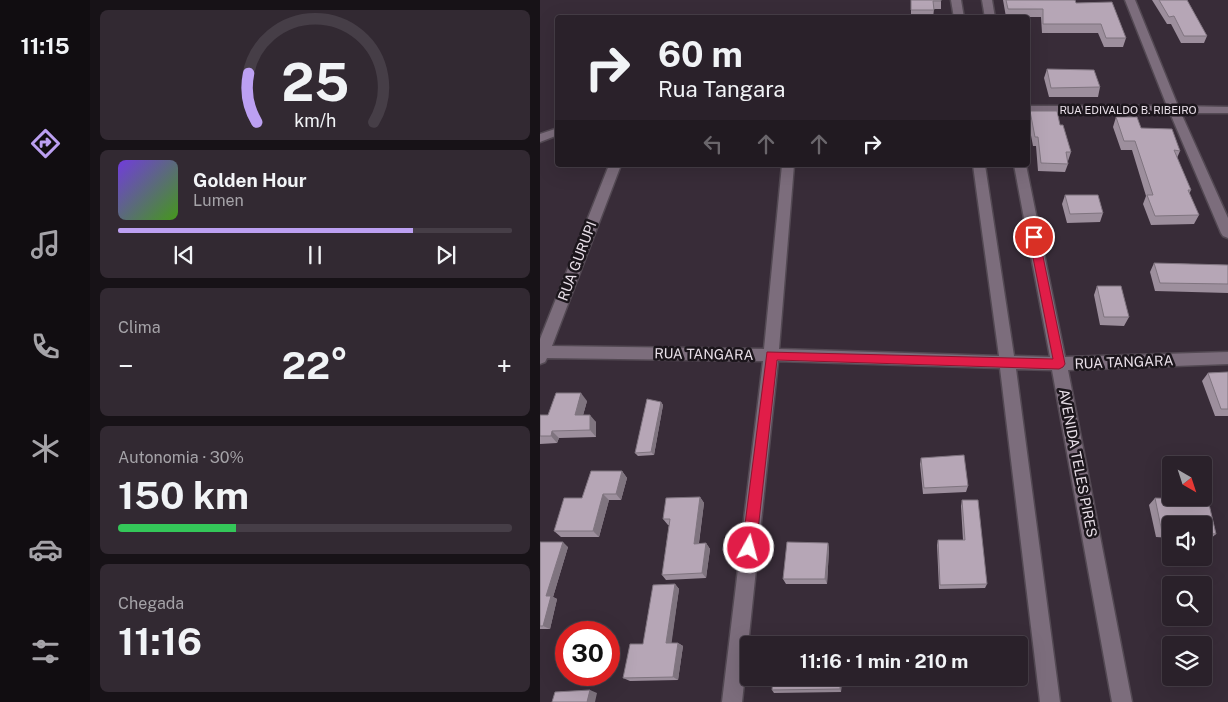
<!DOCTYPE html>
<html lang="pt">
<meta charset="utf-8">
<style>
body{margin:0;font-family:"Public Sans",sans-serif;background:#322932;color:#f1f3f6;height:100vh;display:flex;flex-direction:column;font-size:19px;white-space:nowrap}
*{box-sizing:border-box;margin:0}
p{font-size:16px;color:#a5a3a8}
.icon{flex:none;width:28px;height:28px;fill:none;stroke:currentColor;stroke-width:2;stroke-linecap:round;stroke-linejoin:round}
.map{position:relative;flex:1;overflow:hidden}
.side{display:flex;flex-direction:column;gap:10px;padding:10px;background:#171217;width:450px}
.side>*{flex:none}
.hud{position:absolute;left:15px;top:15px;width:475px;height:152px;border-radius:5px;box-shadow:0 5px 20px #0002,0 0 0 1px #463e47;background:#2a212a;color:#f1f3f6;overflow:hidden}
.needle{width:32px;rotate:141deg}
.buttons{position:absolute;left:622px;top:456px;display:grid;gap:10px}
.buttons a{display:grid;place-items:center;width:50px;height:50px;border-radius:5px;background:#2a212a;box-shadow:0 5px 20px #0002,0 0 0 1px #463e47;font-size:25px}
.speed{position:absolute;left:15px;top:621px;display:flex;gap:10px;font-size:25px;font-weight:700;text-align:center}
.speed>*{display:grid;place-content:center;width:65px;height:65px;border-radius:50%;background:#2a212a;box-shadow:0 5px 20px #0002,0 0 0 1px #463e47;line-height:1}
.speed .limit{border:8px solid #d22;background:#fff;color:#111}
.pin{position:absolute;display:grid;place-items:center;width:42px;height:42px;color:#fff;margin:-21px;border:2px solid #fff;border-radius:50%;box-shadow:0 1px 5px #0007}
.me{position:absolute;width:55px;margin:-28px;rotate:7deg;stroke-linejoin:round;filter:drop-shadow(0 0 4px #0008)}
.turn{display:flex;align-items:center;gap:18px;height:105px;padding:0 20px;font-size:22px}
.turn .icon{width:65px;height:65px;stroke-width:2.5}
.turn b{display:block;font-size:35px;line-height:42px}
.lanes{display:flex;align-items:center;height:48px;padding:0 20px;background:#0003;justify-content:center;gap:25px;direction:ltr}
.lanes .off{opacity:.35}
.big{font-size:38px;font-weight:700;line-height:1.1}
.side .card{flex:1;display:flex;flex-direction:column;justify-content:center;gap:8px;min-width:0;padding:0 18px;border-radius:8px;background:#322932}
.side .dial{align-items:center;gap:0}
.dial svg{height:130px;overflow:visible;fill:none;stroke:#463e47;stroke-width:7;stroke-linecap:round;text-anchor:middle}
.dial text{fill:#f1f3f6;stroke:none}
.song{display:flex;align-items:center;gap:15px}
.cover{width:60px;height:60px;border-radius:8px;background:linear-gradient(135deg,hsl(260 70% 55%),hsl(100 70% 35%))}
.played{height:5px;border-radius:2px;background:linear-gradient(90deg,#bca0f2 75%,#463e47 75%)}
.keys{display:flex;justify-content:space-around;direction:ltr}
.heat{display:flex;justify-content:space-between;align-items:center;font-size:28px;direction:ltr}
.charge{height:8px;border-radius:4px;background:linear-gradient(90deg,#34c759 30%,#463e47 0)}
.trip{position:absolute;left:200px;top:636px;width:288px;height:50px;border-radius:5px;background:#2a212a;box-shadow:0 5px 20px #0002,0 0 0 1px #463e47;font-weight:700;line-height:50px;text-align:center}
main{display:flex;flex:1;min-height:0}
.menu{display:flex;flex-direction:column;width:90px;justify-content:space-around;align-items:center;background:#110d11;color:#a5a3a8}
.menu .icon{width:35px;height:35px}
.menu .active{color:#bca0f2}
.menu b{font-size:22px;color:#f1f3f6}
.map>svg:first-child{display:block}
</style>
<main>
<nav class="menu">
<b>11:15</b>
<svg class="icon active" aria-label="directions" viewBox="0 0 24 24"><path d="M12 3l9 9-9 9-9-9zM9 14v-3h6M13 9l2 2-2 2"/></svg>
<svg class="icon" aria-label="music" viewBox="0 0 24 24"><path d="M9 18V5l10-2v13"/><circle cx="6" cy="18" r="3"/><circle cx="16" cy="16" r="3"/></svg>
<svg class="icon" aria-label="phone" viewBox="0 0 24 24"><path d="M5 4h4l2 5-3 2q2 4 5 5l2-3 5 2v4C11 20 4 13 5 4z"/></svg>
<svg class="icon" aria-label="climate" viewBox="0 0 24 24"><path d="M12 3v18M4 7l16 10M4 17L20 7"/></svg>
<svg class="icon" aria-label="car" viewBox="0 0 24 24"><path d="M5 17H2v-5l4-1 3-4h7l3 4 3 1v5h-3M9 17h6M6 11h13"/><circle cx="7" cy="17" r="2"/><circle cx="17" cy="17" r="2"/></svg>
<svg class="icon" aria-label="filters" viewBox="0 0 24 24"><path d="M4 7h16M4 17h16"/><circle cx="9" cy="7" r="2"/><circle cx="15" cy="17" r="2"/></svg>
</nav>
<section class="side">
<div class="card dial"><svg viewBox="0 0 100 80">
<path d="M14 69A42 42 0 1 1 86 69"/>
<path d="M14 69A42 42 0 0 1 9 39" stroke="#bca0f2"/>
<text x="50" y="56" font-size="32" font-weight="700">25</text>
<text x="50" y="72" font-size="11">km/h</text>
</svg></div>
<div class="card">
<div class="song"><i class="cover"></i><div><b>Golden Hour</b><p>Lumen</p></div></div>
<div class="played"></div>
<div class="keys"><svg class="icon" aria-label="previous" viewBox="0 0 24 24"><path d="M18 5L8 12l10 7zM5 5v14"/></svg><svg class="icon" aria-label="pause" viewBox="0 0 24 24"><path d="M8 5v14M16 5v14"/></svg><svg class="icon" aria-label="next" viewBox="0 0 24 24"><path d="M6 5l10 7-10 7zM19 5v14"/></svg></div>
</div>
<div class="card"><p>Clima</p>
<div class="heat"><a>−</a><b class="big">22°</b><a>+</a></div>
</div>
<div class="card"><p>Autonomia · 30%</p><b class="big">150 km</b><div class="charge"></div></div>
<div class="card"><p>Chegada</p><b class="big">11:16</b></div>
</section>
<div class="map">
<svg width="688" height="702" viewBox="0 0 688 702">
<rect width="100%" height="100%" fill="#382c38"/>
<g fill="none" stroke-linecap="round" stroke-linejoin="round">
<g stroke="#534953" stroke-width="3">
<path id="street" d="M411 0H421L424 18H414Z
M442 0H452L455 18H445Z
M585 0H595L638 106 688 107V113H641L688 218V238L683 236 681 233 630 113 488 112V106H627Z
M18 128V135L0 142V134Z
M69 165H81L12 346 224 349 242 165H254L239 349 459 356 433 165H445L474 356 510 357 474 165H486L525 357 688 352V364L528 370 592 702H572L512 370 476 369 520 702H500L460 368 238 361 202 702H182L223 361 7 358 5 362 0 364V339Z"/>
</g>
<use href="#street" fill="#7c6d7c" fill-rule="evenodd"/>
</g>
<path fill="#9d8f9d" d="M371 0H401V9H394L393 18H371Z
M463 0H535L536 3 586 38 583 47H564L558 33H502L501 17H466Z
M612 0H647L667 36 664 43H641L631 24H627Z
M507 69 560 87 558 97H509L504 78Z
M490 111 520 125 531 152 528 161H527L528 164 525 172 498 171 496 146H493L488 119Z
M576 117 601 128 640 151 637 158 651 190 649 194 659 215 654 224 611 225 603 204 606 196 592 150H581L573 127Z
M525 195 563 213 560 222 527 223 522 204Z
M614 263 688 265V293L615 291 610 272Z
M557 286 589 317 584 326 560 325 554 295Z
M688 372V416H675L662 381 668 373Z
M47 401 43 415 56 422V437L19 438 17 443 0 444V415H8Z
M121 402 123 405 114 455 98 456 95 453Z
M381 458 428 486 426 492 383 494 380 464Z
M82 471 87 478 81 500H69L59 537H21L14 531Z
M160 497 164 503 159 543H166L170 549 166 578 126 580 122 575 129 525H128L123 519Z
M615 498 668 500 676 534 669 540 664 539V525H631V538L616 537 609 505Z
M422 500 447 584 445 588 399 589 397 545 398 540H423L421 506Z
M0 542 28 547 13 597 17 599 10 629H0Z
M288 543 289 549 287 584H246L243 579Z
M135 584 139 589 131 643H138L143 646 138 680 90 681 83 678 103 644Z
M302 678 301 692 234 693 232 690Z"/>
<path fill="#7f747f" d="M41 393 47 401 41 423 35 415Z
M121 402 123 405 114 455 111 452Z
M50 415 56 422V437L50 430Z
M12 431 19 438 17 443 11 436Z
M82 471 87 478 81 500 76 494Z
M63 494 69 500 59 537 53 531Z
M160 497 164 503 158 549 154 544Z
M23 542 28 547 13 597 17 599 10 629 3 626 6 596Z
M166 543 170 549 166 578 162 573Z
M288 543 289 549 287 584 285 579Z
M135 584 139 589 131 647 126 643Z
M138 643 143 646 138 680 133 677Z
M300 678H302L301 692 300 689Z
M50 690 57 693 55 702H47Z"/>
<path fill="#b6a6b6" stroke="#7f747f" d="M371 0H401V1H393L394 10H371Z
M466 0H535L536 3 572 2 586 38H566L561 24H503V9H468Z
M619 0H647L667 36H644L634 16 629 17Z
M507 69 554 70 560 87 511 88Z
M490 111H517L520 125H523L531 152H526L528 164 501 163 498 137H495Z
M576 117H597L601 128 632 129 640 151 634 150 651 190H648L659 215 615 216 607 195H613L595 141H584Z
M525 195H558L563 213 530 214Z
M614 263 688 265V284L620 283Z
M557 286H581L589 317H564Z
M688 372V409H681L668 373Z
M16 393H41L35 415H50V430L12 431 11 436H0V415H8Z
M107 399 121 402 111 452 95 453Z
M424 455 428 486 384 488 381 458Z
M51 471H82L76 494H63L53 531H14L24 498H42Z
M160 497 154 544 166 543 162 573 122 575 130 519H123L126 498Z
M615 498 668 500 676 534 664 533V525H631V532H622Z
M422 500H438L447 584 400 585 398 540H425Z
M0 542H23L6 596H11L3 626H0Z
M247 542 288 543 285 579H243Z
M135 584 126 643H138L133 677 83 678 90 644H103L113 585Z
M302 641 301 645H235V642Z
M233 678H300V689L232 690Z
M50 690 47 702H12L15 692Z"/>
<path fill="#e11d48" stroke="#92132f" d="M494 234 499 237 525 364 523 367 519 369 237 360 216 548 214 553 209 555 204 553 202 548 227 352 513 359 489 237Z"/>
<g text-anchor="middle" dominant-baseline="central" stroke-width="5" stroke-linejoin="round" paint-order="stroke">
<g font-size="11" fill="#e8dfe8" stroke="#1c161c">
<text x="588" y="110">RUA EDIVALDO B. RIBEIRO</text>
</g>
<g font-size="14" fill="#e8dfe8" stroke="#1c161c">
<text transform="translate(37 261) rotate(-69)">RUA GURUPI</text>
<text transform="translate(164 354) rotate(1)">RUA TANGARA</text>
<text transform="translate(584 362) rotate(-2)">RUA TANGARA</text>
<text transform="translate(538 463) rotate(79)">AVENIDA TELES PIRES</text>
</g>
</g>
</svg>
<div class="buttons">
<a><svg class="needle" viewBox="-14 -14 28 28"><path d="M0-13l5 13h-10z" fill="#e53935"/><path d="M0 13l5-13h-10z" fill="#a5a3a8"/></svg></a>
<a><svg class="icon" aria-label="sound" viewBox="0 0 24 24"><path d="M4 9h4l5-4v14l-5-4H4zM17 9q2 3 0 6"/></svg></a>
<a><svg class="icon" aria-label="search" viewBox="0 0 24 24"><circle cx="10" cy="10" r="6"/><path d="M15 15l6 6"/></svg></a>
<a><svg class="icon" aria-label="layers" viewBox="0 0 24 24"><path d="M12 4l9 5-9 5-9-5zM3 14l9 5 9-5"/></svg></a>
</div>
<div class="speed"><div class="limit">30</div></div>
<div class="pin" style="left:494px;top:237px;background:#d93025"><svg class="icon" aria-label="arrive" viewBox="0 0 24 24"><path d="M6 21V4h12l-3 4 3 4H6"/></svg></div>
<svg class="me" style="left:209px;top:548px" viewBox="-20 -20 40 40"><circle r="17" fill="#e11d48" stroke="#fff" stroke-width="3"/><path d="M0-11L8 9 0 5-8 9z" fill="#fff"/></svg>
<div class="trip">11:16 · 1 min · 210 m</div>
<div class="hud">
<div class="turn"><svg class="icon" aria-label="right" viewBox="0 0 24 24"><path d="M7 20v-9h11M14 6l5 5-5 5"/></svg><div><b>60 m</b>Rua Tangara</div></div>
<div class="lanes"><svg class="icon off" aria-label="left" viewBox="0 0 24 24"><path d="M17 20v-9H6M10 6l-5 5 5 5"/></svg><svg class="icon off" aria-label="ahead" viewBox="0 0 24 24"><path d="M12 20V5M6 11l6-6 6 6"/></svg><svg class="icon off" aria-label="ahead" viewBox="0 0 24 24"><path d="M12 20V5M6 11l6-6 6 6"/></svg><svg class="icon" aria-label="right" viewBox="0 0 24 24"><path d="M7 20v-9h11M14 6l5 5-5 5"/></svg></div>
</div>
</div>
</main>
